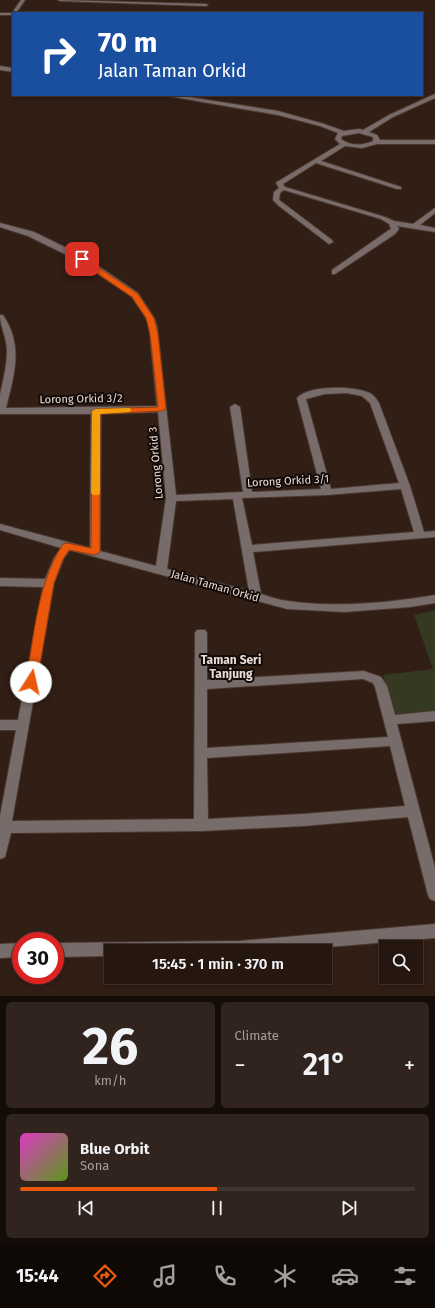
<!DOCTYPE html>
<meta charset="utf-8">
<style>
body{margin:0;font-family:"Fira Sans",sans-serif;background:#31231e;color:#f1f3f6;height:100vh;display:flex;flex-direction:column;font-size:15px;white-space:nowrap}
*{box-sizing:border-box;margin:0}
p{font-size:13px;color:#a39f9f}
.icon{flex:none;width:22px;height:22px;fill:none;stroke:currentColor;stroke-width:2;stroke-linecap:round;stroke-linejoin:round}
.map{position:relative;height:996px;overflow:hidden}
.details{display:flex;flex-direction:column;gap:6px;padding:6px;background:#140c09;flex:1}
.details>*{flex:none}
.top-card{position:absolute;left:12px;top:12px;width:411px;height:84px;border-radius:0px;box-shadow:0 2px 6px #0003,0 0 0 1px #423530;background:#1a4fa0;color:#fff;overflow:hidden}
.tools{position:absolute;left:379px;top:940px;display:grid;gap:8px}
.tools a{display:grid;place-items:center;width:44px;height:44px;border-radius:0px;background:#251610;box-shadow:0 2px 6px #0003,0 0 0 1px #423530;font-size:20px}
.speed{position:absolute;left:12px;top:932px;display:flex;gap:8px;font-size:20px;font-weight:700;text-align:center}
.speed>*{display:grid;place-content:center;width:52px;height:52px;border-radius:50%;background:#251610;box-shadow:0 2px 6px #0003,0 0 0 1px #423530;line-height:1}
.speed .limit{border:6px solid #d22;background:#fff;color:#111}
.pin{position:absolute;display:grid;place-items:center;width:34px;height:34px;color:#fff;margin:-17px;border-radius:8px;box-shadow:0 2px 6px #0006}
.me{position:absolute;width:44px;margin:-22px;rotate:10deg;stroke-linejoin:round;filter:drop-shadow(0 0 3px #0008)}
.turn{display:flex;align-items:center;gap:14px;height:84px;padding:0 20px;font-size:18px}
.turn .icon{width:52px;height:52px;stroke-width:2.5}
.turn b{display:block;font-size:28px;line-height:34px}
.big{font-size:30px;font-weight:600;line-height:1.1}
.details .tile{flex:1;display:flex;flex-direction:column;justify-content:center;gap:6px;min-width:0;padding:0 14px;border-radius:6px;background:#31231e}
.details .dial{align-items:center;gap:0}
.dial b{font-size:52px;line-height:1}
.song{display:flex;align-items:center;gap:12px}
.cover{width:48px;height:48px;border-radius:6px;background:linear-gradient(135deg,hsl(310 70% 55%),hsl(90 70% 35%))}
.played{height:4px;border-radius:2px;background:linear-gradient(90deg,#ea580c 50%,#423530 50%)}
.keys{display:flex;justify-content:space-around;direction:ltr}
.heat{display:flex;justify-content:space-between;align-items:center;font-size:22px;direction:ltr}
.details .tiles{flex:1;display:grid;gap:6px;grid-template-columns:1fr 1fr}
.tile:last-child{grid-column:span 2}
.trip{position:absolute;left:104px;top:944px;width:228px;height:40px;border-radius:0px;background:#251610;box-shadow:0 2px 6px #0003,0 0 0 1px #423530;font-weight:600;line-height:40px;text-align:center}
.dock{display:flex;height:64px;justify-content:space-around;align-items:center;background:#0f0906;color:#a39f9f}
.dock .icon{width:28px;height:28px}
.dock .selected{color:#ea580c}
.dock b{font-size:18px;color:#f1f3f6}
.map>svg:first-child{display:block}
</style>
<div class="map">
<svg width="435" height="996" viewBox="0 0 435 996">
<rect width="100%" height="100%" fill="#311e15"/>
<path fill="#353921" d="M435 610V713L396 716 383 675 433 669 414 615Z"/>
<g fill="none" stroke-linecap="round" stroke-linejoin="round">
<g stroke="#4b3930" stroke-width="2">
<path id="minor" d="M21 0H25L16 13H13V15H0V13H12Z
M58 0 206 4 208 5 206 6 60 1Z
M0 66 13 68V72L0 70Z
M435 94V98L393 117 369 132 377 135 380 140H435V144H377L362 148 345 146 321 161 401 187V189H397L316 163 283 184 285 187 385 217 394 221 413 224 435 208V213L420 225 435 228V232L397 226 399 229 395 234 335 274H332V270L389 230 391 229 389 224 381 219 284 190 280 193 279 200 332 240 333 242 329 244 279 206 273 200 274 192 279 188 276 183 277 182 340 144 335 139 338 133 320 126 278 115 162 95H176L278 111 324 124 344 131 359 129 363 130 389 115ZM359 133 373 137V141C363 146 350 146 341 139L342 136Z
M0 223 34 232 85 257 138 293 154 318 157 326 176 495 243 492 230 407 235 404 240 407 252 492 321 489 297 398C309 385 351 386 367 392 373 394 376 398 379 403L410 486 424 532 435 531V537L253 552 261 594C270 597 279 600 288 601 336 608 387 603 435 595V603L410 607 345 612 287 609 70 550 64 558 54 583 12 821 194 819 195 633 197 630H205L207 633V680L364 671 381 677 387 686 395 715 435 711V721L397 724 435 868V901L430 899 428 895 408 817 303 826 201 831 11 833 5 857 0 859V816L16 730H0V720H18L43 587 0 586V578L45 579 54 558 61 548 0 530V524L90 548 91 414H0C0 408 0 401 0 395 3 380 7 366 7 351 7 338 0 327 0 315H3C24 346 14 375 6 408L157 406 149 326 146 318 132 297 79 261 28 236 0 227ZM347 393 362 396 370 403 399 483 331 489 306 399 325 394ZM158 412 166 498 156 566 100 551 101 414ZM401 489 414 532 252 545 242 498 327 495ZM233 499 249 591 167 569 176 501ZM363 679 373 683 375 687 388 737 207 748V689ZM390 746 405 806 303 814 208 819 207 758Z
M435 924V938L282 951H111V956L55 957V943L239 941Z
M21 943V957L0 958V944Z"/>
</g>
<use href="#minor" fill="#786c6b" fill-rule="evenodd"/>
</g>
<path fill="#ea580c" stroke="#983908" d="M79 258H84L138 294 154 318 158 334 166 409 162 411 100 414V552L95 555 69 550 63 559 54 583 37 682 35 685H27L26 682C34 636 37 584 63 544L67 543 91 548 92 411 96 409 158 407 150 334 146 318 132 297 79 261Z"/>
<path fill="#f59e0b" d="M127 408H130L131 410 130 412 100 414V493L99 495H93L91 493 92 411 96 409Z"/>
<g text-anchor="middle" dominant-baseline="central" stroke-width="4" stroke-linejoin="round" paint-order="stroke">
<g font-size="11" fill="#e9dcd6" stroke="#130a07">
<text transform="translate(81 399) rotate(-1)">Lorong Orkid 3/2</text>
<text transform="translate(156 463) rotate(-95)">Lorong Orkid 3</text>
<text transform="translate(288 481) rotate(-3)">Lorong Orkid 3/1</text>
<text transform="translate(215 586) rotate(16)">Jalan Taman Orkid</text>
</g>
<g font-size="12" font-weight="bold" fill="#e9dcd6" stroke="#130a07">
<text x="231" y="660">Taman Seri<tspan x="231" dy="14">Tanjung</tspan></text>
</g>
</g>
</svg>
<div class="tools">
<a><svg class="icon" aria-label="search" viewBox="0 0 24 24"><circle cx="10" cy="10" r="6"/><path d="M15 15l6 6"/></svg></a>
</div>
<div class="speed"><div class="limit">30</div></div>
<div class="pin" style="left:82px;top:259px;background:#d93025"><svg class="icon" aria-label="arrive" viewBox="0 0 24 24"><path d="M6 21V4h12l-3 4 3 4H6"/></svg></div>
<svg class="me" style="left:31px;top:682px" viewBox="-20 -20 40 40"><circle r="19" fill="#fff"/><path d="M0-13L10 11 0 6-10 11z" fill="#ea580c"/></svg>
<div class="trip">15:45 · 1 min · 370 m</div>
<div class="top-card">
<div class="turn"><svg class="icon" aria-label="right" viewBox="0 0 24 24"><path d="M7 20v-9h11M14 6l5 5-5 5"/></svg><div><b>70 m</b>Jalan Taman Orkid</div></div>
</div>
</div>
<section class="details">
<div class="tiles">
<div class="tile dial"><b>26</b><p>km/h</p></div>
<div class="tile"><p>Climate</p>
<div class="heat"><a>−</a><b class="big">21°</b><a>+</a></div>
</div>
<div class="tile">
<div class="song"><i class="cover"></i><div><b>Blue Orbit</b><p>Sona</p></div></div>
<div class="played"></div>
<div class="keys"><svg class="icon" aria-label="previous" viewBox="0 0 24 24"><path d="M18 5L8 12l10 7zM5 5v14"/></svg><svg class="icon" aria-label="pause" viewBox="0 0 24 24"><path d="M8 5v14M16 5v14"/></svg><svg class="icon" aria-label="next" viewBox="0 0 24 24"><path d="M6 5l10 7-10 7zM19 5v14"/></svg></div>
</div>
</div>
</section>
<nav class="dock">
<b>15:44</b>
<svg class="icon selected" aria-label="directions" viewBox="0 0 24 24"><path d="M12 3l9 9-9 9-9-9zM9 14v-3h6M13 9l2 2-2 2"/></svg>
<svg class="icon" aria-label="music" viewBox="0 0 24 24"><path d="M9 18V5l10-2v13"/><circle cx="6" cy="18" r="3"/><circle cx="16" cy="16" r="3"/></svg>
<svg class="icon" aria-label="phone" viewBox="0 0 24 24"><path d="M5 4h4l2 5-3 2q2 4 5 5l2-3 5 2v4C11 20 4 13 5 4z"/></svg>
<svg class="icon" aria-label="climate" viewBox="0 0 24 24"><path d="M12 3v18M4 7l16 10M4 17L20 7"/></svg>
<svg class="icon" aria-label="car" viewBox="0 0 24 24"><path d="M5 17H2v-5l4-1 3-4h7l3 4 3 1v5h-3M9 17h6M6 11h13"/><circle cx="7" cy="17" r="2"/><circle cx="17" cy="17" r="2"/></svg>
<svg class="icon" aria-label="filters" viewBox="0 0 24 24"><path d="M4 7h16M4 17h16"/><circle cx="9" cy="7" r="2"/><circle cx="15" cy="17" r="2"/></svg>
</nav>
